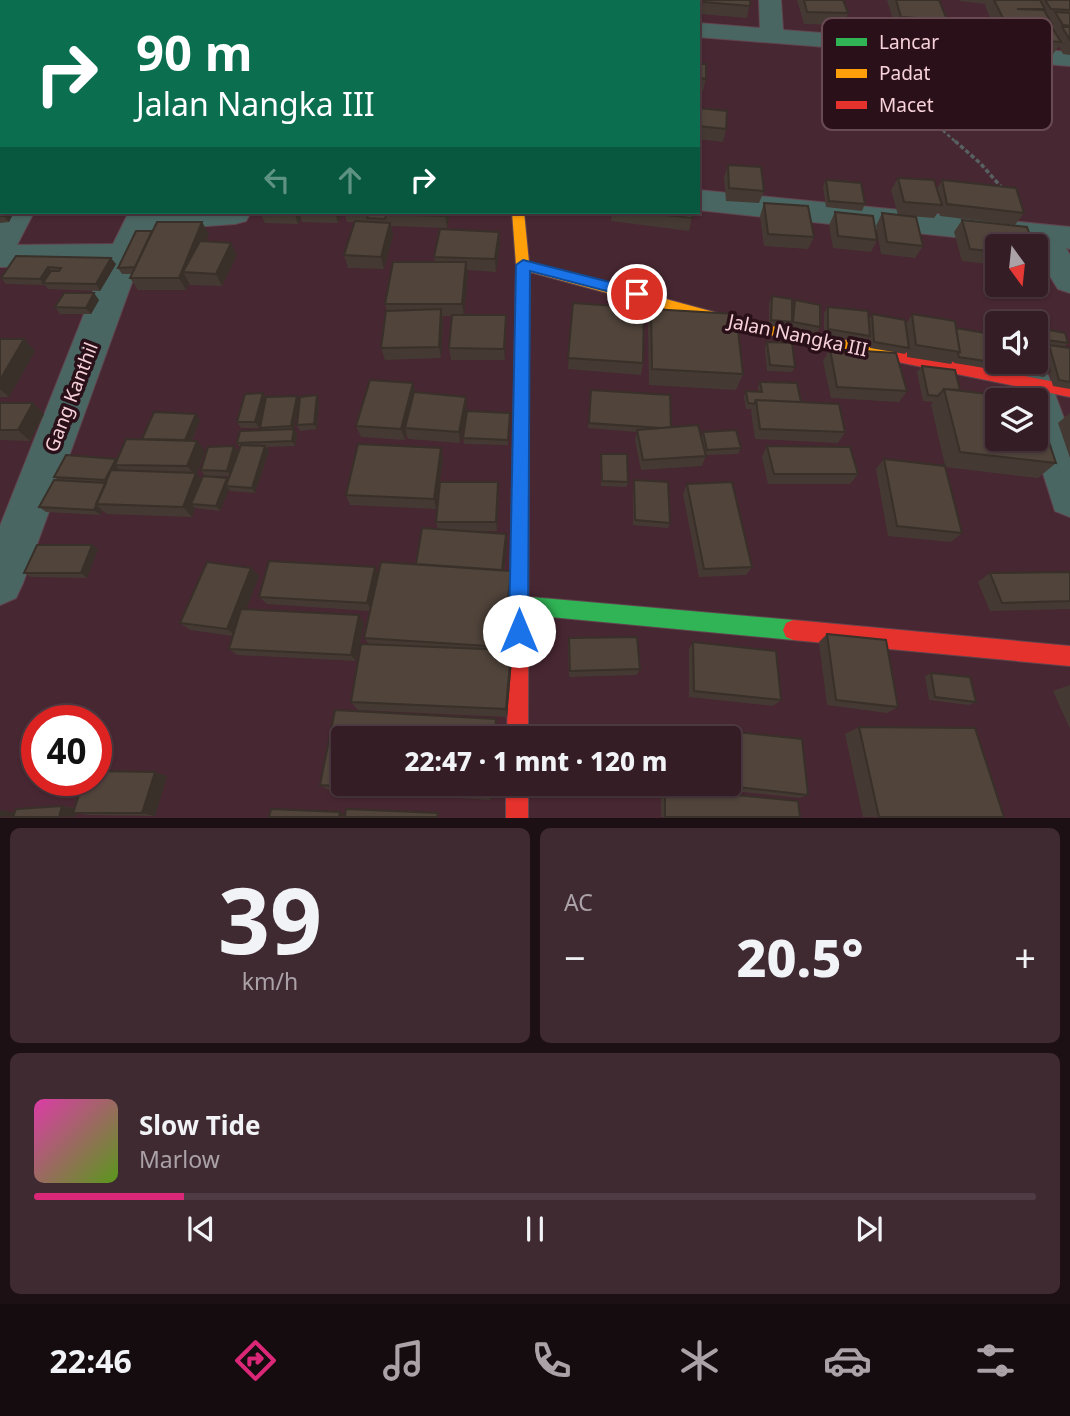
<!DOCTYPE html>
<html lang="id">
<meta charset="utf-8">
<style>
body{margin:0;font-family:"Noto Sans",sans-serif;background:#402a32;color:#f1f3f6;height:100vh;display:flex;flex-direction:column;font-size:26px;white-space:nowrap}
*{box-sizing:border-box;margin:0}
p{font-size:23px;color:#aaa2a7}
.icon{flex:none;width:38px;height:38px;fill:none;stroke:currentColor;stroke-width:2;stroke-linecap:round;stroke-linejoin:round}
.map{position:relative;height:818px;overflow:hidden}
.panel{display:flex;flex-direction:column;gap:10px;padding:10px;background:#1d1015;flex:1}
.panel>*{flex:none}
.banner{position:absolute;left:0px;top:0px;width:700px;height:214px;box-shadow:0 2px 5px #0004,0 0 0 2px #4f3b43;background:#0b6e4f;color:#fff;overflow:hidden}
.needle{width:46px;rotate:165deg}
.tools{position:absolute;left:985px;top:234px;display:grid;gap:14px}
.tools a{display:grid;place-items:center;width:63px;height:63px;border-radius:7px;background:#351d26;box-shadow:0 2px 5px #0004,0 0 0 2px #4f3b43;font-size:35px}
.speed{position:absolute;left:21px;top:705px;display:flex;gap:14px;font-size:35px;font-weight:700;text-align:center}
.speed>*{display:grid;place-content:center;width:91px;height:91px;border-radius:50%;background:#351d26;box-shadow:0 2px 5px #0004,0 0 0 2px #4f3b43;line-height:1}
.speed .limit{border:10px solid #d22;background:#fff;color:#111}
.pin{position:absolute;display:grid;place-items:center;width:60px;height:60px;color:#fff;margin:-30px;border:4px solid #fff;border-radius:50%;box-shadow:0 2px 7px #0007}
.me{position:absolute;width:77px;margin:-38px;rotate:0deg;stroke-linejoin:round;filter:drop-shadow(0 0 5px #0008)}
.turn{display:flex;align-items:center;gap:24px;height:147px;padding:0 21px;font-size:32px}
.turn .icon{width:91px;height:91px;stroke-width:2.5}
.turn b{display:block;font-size:49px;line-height:60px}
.lanes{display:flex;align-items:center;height:66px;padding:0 21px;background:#0003;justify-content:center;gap:35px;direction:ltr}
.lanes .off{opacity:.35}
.big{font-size:52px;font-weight:800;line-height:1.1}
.panel .widget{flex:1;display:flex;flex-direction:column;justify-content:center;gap:10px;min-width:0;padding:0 24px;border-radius:10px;background:#402a32}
.panel .dial{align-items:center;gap:0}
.dial b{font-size:91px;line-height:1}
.song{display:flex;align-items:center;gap:21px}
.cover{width:84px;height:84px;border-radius:10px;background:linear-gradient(135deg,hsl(320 70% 55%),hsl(90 70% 35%))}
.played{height:7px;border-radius:4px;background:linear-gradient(90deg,#db2777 15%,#4f3b43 15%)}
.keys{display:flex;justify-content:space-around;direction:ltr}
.heat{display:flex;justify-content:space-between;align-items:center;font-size:38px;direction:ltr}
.panel .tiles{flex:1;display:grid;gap:10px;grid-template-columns:1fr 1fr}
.widget:last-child{grid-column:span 2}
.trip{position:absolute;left:331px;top:726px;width:410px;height:70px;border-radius:7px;background:#351d26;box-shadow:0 2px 5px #0004,0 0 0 2px #4f3b43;font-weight:800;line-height:70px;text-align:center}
.tabs{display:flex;height:112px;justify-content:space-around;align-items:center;background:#150c0f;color:#aaa2a7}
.tabs .icon{width:49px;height:49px}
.tabs .current{color:#db2777}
.tabs b{font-size:32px;color:#f1f3f6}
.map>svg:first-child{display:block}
</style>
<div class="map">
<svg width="1070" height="818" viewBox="0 0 1070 818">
<rect width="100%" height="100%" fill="#472732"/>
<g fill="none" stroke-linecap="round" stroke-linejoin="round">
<g stroke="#61454e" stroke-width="2">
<path id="street" d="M137 0H159L136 2Z
M226 0H248L225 2Z
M541 0H565L540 2Z
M759 0H781L783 30 1070 52V66L698 37V23L760 28Z
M0 48H2V62H0Z
M0 143H2V161H0Z
M698 190 1070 227V249L1066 248 1070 255V293L1058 289 1036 254V247L1030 245 698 210Z
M4 212H34L17 245 113 244 129 212H249L250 214 246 221 235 224 151 230 23 583 16 598 0 605V526L103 266 0 267V218Z
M1035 371 1048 375 1070 435V517L1055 511 1032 439H1036V401H1021L1016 386 1022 375Z"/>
</g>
<g stroke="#61454e" stroke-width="2">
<path id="fast" d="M519 596 793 620 800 623 803 630 800 637 793 640 519 614 512 612 510 605 512 598Z"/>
</g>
<g stroke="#61454e" stroke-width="2">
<path id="slow" d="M512 212H524L529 262 725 315 898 351 905 357 898 363 725 325 530 272 529 331 527 335H517L515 331 516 265Z"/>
</g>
<g stroke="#61454e" stroke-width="2">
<path id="jam" d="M516 0H526V2H516Z
M522 326 529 331 528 738H507L515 331Z
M898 351 1070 385V397L893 361 891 357Z
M793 620 1070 646V666L793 640 786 637 783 630 786 623Z
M506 784H528V818H506Z"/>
</g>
<path stroke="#576162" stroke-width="2.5" stroke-dasharray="3.5 2.5" stroke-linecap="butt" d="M871 67 957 143"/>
<path stroke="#576162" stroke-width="3.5" stroke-dasharray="4.5 2.5" stroke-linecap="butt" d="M955 141 980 163 1003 189"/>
<use href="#street" fill="#4a6662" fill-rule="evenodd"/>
<use href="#fast" fill="#30b455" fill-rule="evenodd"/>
<use href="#slow" fill="#ff9f0a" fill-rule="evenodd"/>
<use href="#jam" fill="#e5322d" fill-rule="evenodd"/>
</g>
<path fill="#453a33" d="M0 0H145L144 2H2V29H0Z
M703 0H750L747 18 701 14Z
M797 0H843L848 13 844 25 804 24Z
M887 0H939L947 20 941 32 896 29Z
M960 0H1070V55L1063 54 1059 46 1053 54 1006 51 998 35 999 33H997L985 6 986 4 960 1Z
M698 64 706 79 703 91H698Z
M698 108 726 129 723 142 698 139Z
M728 165 764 191 759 203 726 201 724 177Z
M898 178 937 189 942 180 1024 213 1015 225 940 216 939 211 934 218 898 215 923 246 915 258 881 254 876 226 882 213 898 215 891 190Z
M826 180 865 204 862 211 826 207 823 186Z
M0 195 2 212H14L9 222 0 223Z
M764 203 814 237 808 249 764 246 760 216Z
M260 212H342L338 223 302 222 301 218 298 224 265 223Z
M450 212 447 228 391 226 393 235 384 269 348 268 344 255 355 222H347L345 215Z
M612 212H693L689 231 611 221Z
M835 212 877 240 871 252 833 248 829 225Z
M962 220 998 247V265L962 261 954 232Z
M499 232 500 244 496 272 467 270 464 315H506V327L505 360H451L449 348 452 316H443V321L441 358 385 360 381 348 387 311 385 304 435 262 434 257Z
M209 234 206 242 237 255 222 286 190 285 189 283 186 290H138L130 278 132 274H122L118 268Z
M16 256 116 264 100 291 48 289 45 285 6 284 1 278Z
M772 296 792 307 795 300 820 327 817 333 790 328 791 325 789 328 769 326V303Z
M99 300 91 314H60L55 307Z
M573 303 643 363 641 375 568 369Z
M828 307 869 319 872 314 906 324 912 314 992 338 995 336H998V362H1036L1041 343 1039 335 1044 329 1068 343 1064 347 1070 348V389L1053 386 1049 372 1044 377 1021 373V369L1018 372 995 369V367L992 369 954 363V360L951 364 907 357V350L905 354 870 348 869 337 866 342 824 335V313Z
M651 309 743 374 736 390 649 385 648 326Z
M0 339H24L35 351 9 397H0Z
M767 342 795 367 792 372 767 371 765 348Z
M830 349 907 391 899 402 831 398 823 361Z
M922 366 960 390 1056 463 1038 478 945 467 962 533 951 542 888 536 876 469 884 459 945 465 931 405 933 402 923 401 917 372Z
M760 382 801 402 845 432 838 443 755 439 751 411 752 409H746L744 397 746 391 759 392 758 388Z
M591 390 671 427 701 437 703 432 741 448 738 454 706 455 702 466 641 470 635 440 637 432 588 428Z
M415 392 467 408V411L510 418 508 445 464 444 463 438 466 414 460 443 408 439 406 433 405 440 361 437 356 426Z
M263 393 266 399 259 428H241L237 422Z
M299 401 294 429 297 434 295 446 267 447 269 451 255 493 230 491 229 489 220 511 195 508 192 517 107 514 102 510 100 515 46 512 39 507 58 480 54 477 116 459 117 460 143 440 196 414 200 420 192 441 205 451 197 474 202 480 229 479 230 476H205L201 470 234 446 238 452 240 448 237 443 261 430 260 428Z
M319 401 317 429 300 431 297 425Z
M0 403H33L44 414 30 441 0 440Z
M1070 413V458L1058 423Z
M767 446 858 474 850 484H768L762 457Z
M441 448 443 458 436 509 350 505 346 495Z
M601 454 628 482 627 487 601 486Z
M634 480 670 523 668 528 633 525V485Z
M687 484 752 567 746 575 699 577 683 494Z
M499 492 497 531H465L506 534 507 543 504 570 511 571 512 583 505 650 512 660 507 717 358 710 351 702 369 644 364 638 370 611 267 604 259 597 378 573 416 564 438 529 436 522Z
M98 549 87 578 31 577 24 573Z
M251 568 259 576 246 609 364 623 356 661 237 655 229 649 233 636 190 630 180 623Z
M1070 572V609L990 611 978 582 990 573Z
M827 634 898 707 887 713 827 705 819 642Z
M569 638 640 669 637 675 569 677 568 645Z
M693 642 781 700 773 706 689 697V649Z
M931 673 976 702 969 705 929 700 925 676Z
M1070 685V729L1053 691Z
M335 710 496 719 497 726 496 738H343V784H492L491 800 329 790 320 785Z
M859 727 1004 817H863L845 734Z
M709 729 802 739 808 795 800 798 706 788V784H728V738H704V734Z
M167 776 155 816 88 815 76 813 75 817H0L14 812 62 806 75 808Z
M665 788 800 817H661V792Z"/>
<path fill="#383029" d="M6 212H14L9 222 4 216Z
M294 212H298L301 218 298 224Z
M335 212H342L338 223Z
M446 212H450L447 228 445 216Z
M202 222 209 234 193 273 183 272 189 283 186 290 179 278Z
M390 223 393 235 384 269 381 257Z
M499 232 500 244 496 272 495 259Z
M231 243 237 255 222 286 216 274Z
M111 258 116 264 100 291 96 284Z
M466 262 468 275 464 316 462 304Z
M48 267 53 274 43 283 45 286 40 279Z
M94 293 99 300 91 314 86 308Z
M441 309 443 321 441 358 439 347Z
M506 315V327L505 360 504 349Z
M24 339 35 351 9 397 0 389V380Z
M413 383 416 394 405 428 406 433 405 440 401 429Z
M263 393 266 399 259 428 255 422Z
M317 395 319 401 317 429 314 424Z
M297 396 299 401 294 429 297 434 295 446 292 441 294 431 291 426Z
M466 397 467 408 460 443 459 432Z
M33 403 44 414 30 441 18 430Z
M196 414 200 420 189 447 185 441Z
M197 441 205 451 197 474 204 483 191 504 195 508 192 517 183 507 195 475 187 466Z
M234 446 238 452 231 476 227 471Z
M265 446 269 451 255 493 252 488Z
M441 448 443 458 436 509 434 499Z
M116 459 121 464 115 465 119 469 111 486 105 480Z
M227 478 231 483 226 486 229 489 220 511 216 506Z
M498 482 499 492 497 531 496 522Z
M96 505 102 510 100 515 94 510Z
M506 534 507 543 503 579 502 570Z
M92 545 98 549 87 578 81 573Z
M375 567 379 576 372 611 367 603Z
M251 568 259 576 236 636 227 629Z
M511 571 512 583 504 657 503 647Z
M359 615 364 623 356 661 351 655Z
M511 650 512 660 507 717 506 709Z
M496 719 497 726 496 738H494Z
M155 772 167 776 155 816 142 813Z
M490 784H492L491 800 489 796Z
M62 806 77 809 75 817H59Z
M0 810 16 813 14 817H0Z
M340 812 346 815 345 817H339Z"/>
<path fill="#50443b" stroke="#383029" stroke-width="2" d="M0 0H12L11 2H0Z
M16 0H40L39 2H15Z
M112 0H138L137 2H110Z
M177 0H206L205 2H176Z
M217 0H229L227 2H216Z
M277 0H324L323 2H276Z
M574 0H651V2H573Z
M704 0H750V6L704 2Z
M804 0H843L848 13 807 12Z
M896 0H939L947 20 901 17Z
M994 0H1040L1045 9H1017L1044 10 1052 24 1004 20Z
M1045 0H1070V10L1051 9Z
M0 7H2V27L0 29Z
M1055 12 1070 13V26L1063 25Z
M1004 22 1051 26 1061 42 1013 39Z
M1062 27H1070V40Z
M698 64H706V79L698 78Z
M0 67H2V86H0Z
M698 108 727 111 726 129 698 126Z
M2 155V172H0V157Z
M728 165 761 167 764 191 729 188Z
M0 174H2V188H0Z
M898 178 934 180 942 205 904 202Z
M826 180 861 183 865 204 829 201Z
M942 180 1016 188 1024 213 947 204Z
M0 195H2V212H6L4 216H0Z
M764 203 808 206 814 237 768 234Z
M346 212H367L366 215H345Z
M369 212H387L385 219 367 218Z
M387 212H446L445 216 386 214Z
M638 212H693L692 218Z
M835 212 873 216 877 240 838 236Z
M882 213 916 217 923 246 887 242Z
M962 220 1027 227 1034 247H998V252L970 249Z
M355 221 390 223 381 257 344 255Z
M157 222H202L179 278H130Z
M440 229 499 232 495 259 434 257Z
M136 231H152L135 267 118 268Z
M200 241 231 243 216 274 183 272Z
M16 256 111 258 96 284 43 283 51 271H59L61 268 48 267 40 279 1 278Z
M393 262H466L462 304H385Z
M64 293H94L86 308 55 307Z
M772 296 792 299V322L771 320Z
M795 300 820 305V327L793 322Z
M573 303 644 308 643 363 568 358Z
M828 307 868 311 870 336 828 329Z
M441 309 439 347 381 348 386 311Z
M651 309 736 314 743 374 652 369Z
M872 314 905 320 909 348 874 342Z
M912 314 955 321 960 352 916 345Z
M452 315H506L504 349 449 348Z
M956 328 991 334 998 363 959 357 958 354 960 352Z
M1044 329 1065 333 1068 343 1047 340Z
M995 336H998V349Z
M0 339H24L0 380Z
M767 342 792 343 795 367 770 365Z
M1036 343 1044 344 1050 371 1027 367 1026 362H1036Z
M1049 345 1070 348V382L1059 380Z
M830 349 896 353 907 391 837 387Z
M1000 362H1022L1023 366 1000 363Z
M922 366 955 370 960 390 944 389 938 396 928 395Z
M370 380 413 383 401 429 356 426Z
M760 382 797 383 801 402 756 400 754 404 748 403 746 391 762 392Z
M944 389 1034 399 1035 401H998V439H1036V403L1056 463 960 452Z
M591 390 670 395 671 427 661 428 589 423Z
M414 392 466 397 459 432 405 428Z
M263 393 255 422H237L245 394Z
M317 395 314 424 297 425 300 397Z
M297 396 291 426 260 428 266 397Z
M756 400 839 404 845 432 760 429Z
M0 403H33L18 430H0Z
M467 411 510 413 508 440 463 438Z
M154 412 196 414 185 440 142 439Z
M698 425 706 456 643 460 637 430Z
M294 429 292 441 237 443 240 431Z
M736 430 741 448 707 450 703 432Z
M126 439 197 441 187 466 115 465Z
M358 444 441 448 434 499 346 495Z
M241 445 265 446 252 488 226 486Z
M234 446 227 471 201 470 208 447Z
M767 446 850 447 858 474H774Z
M601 454H627L628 482 602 481Z
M66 455 116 459 105 480 54 477Z
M884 459 945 466 962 533 897 526Z
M111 470 196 473 183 507 96 504Z
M203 476 227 478 216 506 191 504Z
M54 480 106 483 94 510 39 507Z
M634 480 668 482 670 523 635 520Z
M440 482H498L496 522H436Z
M732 482 752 567 704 569 687 484Z
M422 528 506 534 502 570 416 564Z
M37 545H92L81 573H24Z
M269 561 375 567 367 603 259 597Z
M207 562 251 568 227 629 180 623Z
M381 562 511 571 503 647 364 638Z
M1070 572V601L1002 603 990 573Z
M241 609 359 615 351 655 229 649Z
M827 634 886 640 898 707 836 700Z
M637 637 640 669 570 671 569 638Z
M693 642 776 651 781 700 694 691Z
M361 644 511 650 506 709 351 702Z
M931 673 970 677 976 702 935 697Z
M335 710 496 719 494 738H343V784H490L489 796 320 785Z
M859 727 975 728 1004 817H879Z
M709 729 802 739 808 795 711 784H728V738H710Z
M96 771 155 772 142 813H73L84 780H96Z
M665 788 798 801 800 817H665Z
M62 806 59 817H13L16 809Z
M271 809 340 812 339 817H269Z
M346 809 438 813 437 817H345Z"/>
<path fill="#1a73e8" stroke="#114b97" stroke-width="2" d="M523 260 637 289 644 294 637 299 530 271 528 631 525 638 519 641 512 638 509 631 516 265Z"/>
<g text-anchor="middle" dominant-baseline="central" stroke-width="7" stroke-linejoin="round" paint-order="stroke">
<g font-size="19" fill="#f8d2db" stroke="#2a1019">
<text transform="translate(798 335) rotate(12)">Jalan Nangka III</text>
<text transform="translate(71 397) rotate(-69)">Gang Kanthil</text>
</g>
</g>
<rect x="822" y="18" width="230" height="112" rx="10" fill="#2a1019" stroke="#684a53" stroke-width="2"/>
<rect x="836" y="38" width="31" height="8" fill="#30b455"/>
<rect x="836" y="69" width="31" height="9" fill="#ff9f0a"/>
<rect x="836" y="101" width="31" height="8" fill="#e5322d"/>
<g font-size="19" fill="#f8d2db">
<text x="879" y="49">Lancar</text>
<text x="879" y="80">Padat</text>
<text x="879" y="112">Macet</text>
</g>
</svg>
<div class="tools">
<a><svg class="needle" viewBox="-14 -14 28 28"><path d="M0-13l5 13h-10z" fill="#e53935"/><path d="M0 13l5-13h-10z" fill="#aaa2a7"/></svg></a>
<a><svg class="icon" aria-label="sound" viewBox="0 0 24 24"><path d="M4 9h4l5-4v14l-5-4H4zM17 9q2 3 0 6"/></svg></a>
<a><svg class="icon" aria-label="layers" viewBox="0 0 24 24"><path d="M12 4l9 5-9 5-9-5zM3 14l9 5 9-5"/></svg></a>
</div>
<div class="speed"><div class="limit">40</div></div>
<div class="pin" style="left:637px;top:294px;background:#d93025"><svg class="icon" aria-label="arrive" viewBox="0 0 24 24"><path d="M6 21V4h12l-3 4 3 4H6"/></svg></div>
<svg class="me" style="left:519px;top:631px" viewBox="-20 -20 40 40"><circle r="19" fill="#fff"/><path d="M0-13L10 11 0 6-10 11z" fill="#1a73e8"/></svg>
<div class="trip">22:47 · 1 mnt · 120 m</div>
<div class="banner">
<div class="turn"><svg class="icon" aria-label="right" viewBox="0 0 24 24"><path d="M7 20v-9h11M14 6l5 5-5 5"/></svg><div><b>90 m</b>Jalan Nangka III</div></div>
<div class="lanes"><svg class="icon off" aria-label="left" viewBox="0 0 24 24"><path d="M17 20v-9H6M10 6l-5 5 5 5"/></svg><svg class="icon off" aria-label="ahead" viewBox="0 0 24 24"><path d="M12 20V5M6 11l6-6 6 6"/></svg><svg class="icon" aria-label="right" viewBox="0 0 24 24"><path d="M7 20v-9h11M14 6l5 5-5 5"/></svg></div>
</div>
</div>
<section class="panel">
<div class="tiles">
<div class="widget dial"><b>39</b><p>km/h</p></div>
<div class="widget"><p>AC</p>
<div class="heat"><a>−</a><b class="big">20.5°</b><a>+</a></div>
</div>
<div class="widget">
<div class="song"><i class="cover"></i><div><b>Slow Tide</b><p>Marlow</p></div></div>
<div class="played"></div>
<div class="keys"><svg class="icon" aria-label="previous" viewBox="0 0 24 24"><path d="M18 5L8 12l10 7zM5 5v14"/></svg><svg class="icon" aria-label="pause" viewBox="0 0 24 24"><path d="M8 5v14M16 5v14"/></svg><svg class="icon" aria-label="next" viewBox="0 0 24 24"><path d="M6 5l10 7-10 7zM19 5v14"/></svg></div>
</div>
</div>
</section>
<nav class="tabs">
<b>22:46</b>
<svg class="icon current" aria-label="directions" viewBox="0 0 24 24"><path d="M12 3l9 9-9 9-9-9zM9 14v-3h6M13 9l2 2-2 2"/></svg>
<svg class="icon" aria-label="music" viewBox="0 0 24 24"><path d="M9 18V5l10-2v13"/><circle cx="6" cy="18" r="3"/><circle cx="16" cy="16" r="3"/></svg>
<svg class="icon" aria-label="phone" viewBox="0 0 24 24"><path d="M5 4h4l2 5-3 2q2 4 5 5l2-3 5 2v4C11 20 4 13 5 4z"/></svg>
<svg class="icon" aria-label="climate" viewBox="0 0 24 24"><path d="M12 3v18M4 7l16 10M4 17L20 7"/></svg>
<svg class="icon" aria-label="car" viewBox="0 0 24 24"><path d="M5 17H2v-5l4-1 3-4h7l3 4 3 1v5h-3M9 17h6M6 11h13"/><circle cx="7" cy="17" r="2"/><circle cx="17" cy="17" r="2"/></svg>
<svg class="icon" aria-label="filters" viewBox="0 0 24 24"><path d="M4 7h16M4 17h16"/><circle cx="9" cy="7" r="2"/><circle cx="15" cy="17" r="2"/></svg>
</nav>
